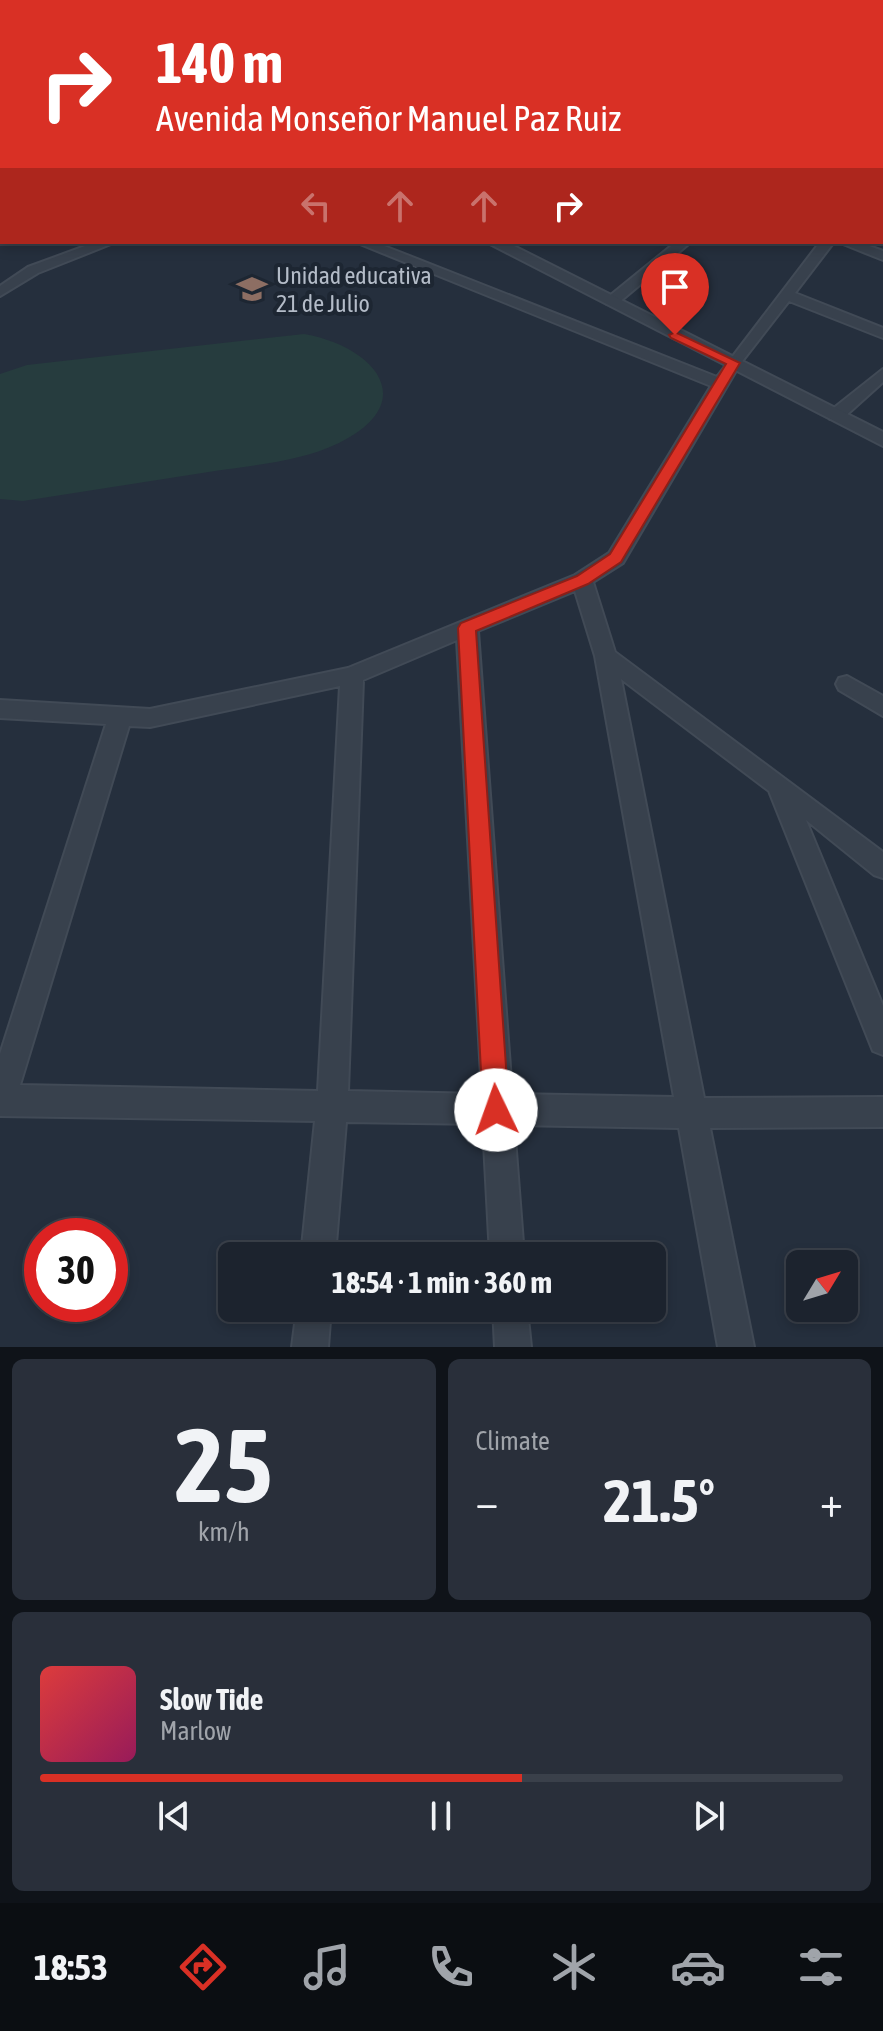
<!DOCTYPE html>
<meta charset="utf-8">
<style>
body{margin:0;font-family:"Asap Condensed",sans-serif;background:#292f3a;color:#f1f3f6;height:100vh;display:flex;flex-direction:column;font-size:30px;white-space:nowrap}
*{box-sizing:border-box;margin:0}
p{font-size:26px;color:#a0a4aa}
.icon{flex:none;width:44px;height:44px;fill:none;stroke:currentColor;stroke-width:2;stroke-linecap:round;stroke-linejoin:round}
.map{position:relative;height:1347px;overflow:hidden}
.sheet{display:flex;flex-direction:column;gap:12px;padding:12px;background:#0f1319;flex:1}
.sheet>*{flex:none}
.top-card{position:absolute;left:0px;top:0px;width:884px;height:244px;box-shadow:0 4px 12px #0003,0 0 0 2px #3a404a;background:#d93025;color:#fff;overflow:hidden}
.needle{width:52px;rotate:52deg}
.fabs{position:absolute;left:786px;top:1250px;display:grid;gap:16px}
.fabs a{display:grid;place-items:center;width:72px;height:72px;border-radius:12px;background:#1c232e;box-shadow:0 4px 12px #0003,0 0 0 2px #3a404a;font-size:40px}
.speed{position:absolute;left:24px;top:1218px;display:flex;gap:16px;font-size:40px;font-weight:700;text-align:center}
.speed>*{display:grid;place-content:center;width:104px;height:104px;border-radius:50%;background:#1c232e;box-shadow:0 4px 12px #0003,0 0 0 2px #3a404a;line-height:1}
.speed .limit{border:12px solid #d22;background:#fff;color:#111}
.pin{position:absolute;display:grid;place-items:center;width:68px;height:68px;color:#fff;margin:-82px -34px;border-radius:50% 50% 50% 0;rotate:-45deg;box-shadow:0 0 8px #0007}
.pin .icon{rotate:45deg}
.me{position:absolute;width:88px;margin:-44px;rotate:357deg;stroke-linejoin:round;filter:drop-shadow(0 0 6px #0008)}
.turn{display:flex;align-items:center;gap:28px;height:168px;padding:0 24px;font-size:36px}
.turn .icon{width:104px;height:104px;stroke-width:2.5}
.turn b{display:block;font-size:56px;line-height:68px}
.lanes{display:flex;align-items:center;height:76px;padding:0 24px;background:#0003;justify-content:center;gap:40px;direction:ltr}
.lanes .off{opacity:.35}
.big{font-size:60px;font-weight:700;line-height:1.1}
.sheet .tile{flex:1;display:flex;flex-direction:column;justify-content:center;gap:12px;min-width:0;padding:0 28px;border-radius:12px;background:#292f3a}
.sheet .dial{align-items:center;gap:0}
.dial b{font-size:104px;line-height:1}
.song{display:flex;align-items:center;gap:24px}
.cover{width:96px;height:96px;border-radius:12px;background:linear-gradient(135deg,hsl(0 70% 55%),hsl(330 70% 35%))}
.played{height:8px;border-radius:4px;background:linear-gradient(90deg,#d93025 60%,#3a404a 60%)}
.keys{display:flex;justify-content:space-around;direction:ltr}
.heat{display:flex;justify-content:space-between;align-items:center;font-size:44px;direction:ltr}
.sheet .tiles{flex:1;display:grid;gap:12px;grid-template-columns:1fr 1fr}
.tile:last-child{grid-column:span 2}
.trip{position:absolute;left:218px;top:1242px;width:448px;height:80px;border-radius:12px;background:#1c232e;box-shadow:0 4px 12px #0003,0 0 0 2px #3a404a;font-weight:700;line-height:80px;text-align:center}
.tab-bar{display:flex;height:128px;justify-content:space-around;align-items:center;background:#0b0e12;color:#a0a4aa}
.tab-bar .icon{width:56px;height:56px}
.tab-bar .selected{color:#d93025}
.tab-bar b{font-size:36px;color:#f1f3f6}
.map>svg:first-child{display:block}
</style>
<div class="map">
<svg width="883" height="1347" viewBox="0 0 883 1347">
<rect width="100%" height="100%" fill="#252f3d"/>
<path fill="#263c3e" d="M304 334C373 346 423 401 339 443 302 461 256 465 215 471 151 481 87 491 23 501L0 499V374L27 365Z"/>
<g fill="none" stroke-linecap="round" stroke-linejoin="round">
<g stroke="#414a56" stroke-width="4">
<path id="minor" d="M276 0H289L290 2H277Z
M410 0H425L426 2H412Z
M548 0H565L566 2H550Z
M681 0H696L697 2H683Z
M791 0H808L809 2H793Z
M883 9V15L882 16V10Z
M882 41H883V47H882Z
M0 77H2L0 84Z
M2 154V162L0 163V155Z
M883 166V175L882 176V167Z
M882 187H883V195H882Z
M2 208V219L0 220V209Z
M96 242H116L38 273 0 296V286L28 267Z
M355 242H374L717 377 820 242H834L795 293 883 328V338L789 301 740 364 623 563 593 582 615 652 883 852V878L874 875 806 820 883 1006V1055L873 1051 769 791 621 679 704 1098 883 1097V1127L710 1128 754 1347H718L679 1128 514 1125 524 1256H490L483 1124 346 1122 335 1256H301L315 1121 0 1116V1054L106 724 0 718V700L150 709 348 668 575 575 609 553 711 386ZM575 591 595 656 674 1097 512 1094 478 631ZM457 640 482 1094 348 1091 363 680ZM340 686 318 1091 20 1085 129 726 150 727Z
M676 242H691L617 304H607V298Z
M838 242H858L883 251V260Z
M883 369V382L842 419H830V411Z
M847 676 883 696V716L839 690 836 684 839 678Z
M297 1308H331L328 1347H292Z
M493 1308H527L531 1347H495Z"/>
</g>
<g stroke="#414a56" stroke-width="4">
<path id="tertiary" d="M592 0H607L591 2Z
M486 242H506L883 432V446Z"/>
</g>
<use href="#minor" fill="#38414d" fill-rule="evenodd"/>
<use href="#tertiary" fill="#38414d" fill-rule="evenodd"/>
</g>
<path fill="#d93025" stroke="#8d1f18" stroke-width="2" d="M675 332 740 363 621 562 588 584 476 631 509 1110 505 1119 496 1122 487 1119 483 1110 458 628 461 623 577 576 610 554 726 364 671 338 669 335Z"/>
<defs>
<g id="school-bare" transform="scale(2.4)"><path d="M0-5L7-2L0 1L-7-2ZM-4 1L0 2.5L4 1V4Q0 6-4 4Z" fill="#8d6e63" stroke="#1d2632" stroke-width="2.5" paint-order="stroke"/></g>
</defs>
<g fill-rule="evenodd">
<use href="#school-bare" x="252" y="289"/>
</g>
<g text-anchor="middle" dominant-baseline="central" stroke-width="8" stroke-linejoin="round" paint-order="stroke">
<g font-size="24" fill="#b4bcc8" stroke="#1d2632" text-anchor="start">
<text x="276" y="275">Unidad educativa<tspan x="276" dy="28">21 de Julio</tspan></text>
</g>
</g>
</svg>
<div class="fabs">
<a><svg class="needle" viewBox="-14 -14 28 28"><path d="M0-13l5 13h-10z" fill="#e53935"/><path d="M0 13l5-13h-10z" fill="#a0a4aa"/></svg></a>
</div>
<div class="speed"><div class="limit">30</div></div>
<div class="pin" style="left:675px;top:335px;background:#d93025"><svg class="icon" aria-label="arrive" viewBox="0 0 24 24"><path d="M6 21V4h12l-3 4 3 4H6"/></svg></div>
<svg class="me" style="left:496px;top:1110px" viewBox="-20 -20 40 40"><circle r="19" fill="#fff"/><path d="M0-13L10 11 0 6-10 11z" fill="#d93025"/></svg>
<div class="trip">18:54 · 1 min · 360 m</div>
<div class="top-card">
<div class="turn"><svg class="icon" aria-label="right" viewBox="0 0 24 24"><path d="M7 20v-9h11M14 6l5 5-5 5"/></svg><div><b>140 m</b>Avenida Monseñor Manuel Paz Ruiz</div></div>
<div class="lanes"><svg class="icon off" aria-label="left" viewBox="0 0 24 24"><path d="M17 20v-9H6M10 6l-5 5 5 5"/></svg><svg class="icon off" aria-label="ahead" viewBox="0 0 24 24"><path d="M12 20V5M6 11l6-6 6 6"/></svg><svg class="icon off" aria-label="ahead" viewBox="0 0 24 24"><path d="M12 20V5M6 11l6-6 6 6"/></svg><svg class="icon" aria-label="right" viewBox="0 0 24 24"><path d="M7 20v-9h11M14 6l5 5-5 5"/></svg></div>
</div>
</div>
<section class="sheet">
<div class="tiles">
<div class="tile dial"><b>25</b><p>km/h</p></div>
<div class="tile"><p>Climate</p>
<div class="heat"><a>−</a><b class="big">21.5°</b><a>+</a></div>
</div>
<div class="tile">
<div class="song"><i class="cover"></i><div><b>Slow Tide</b><p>Marlow</p></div></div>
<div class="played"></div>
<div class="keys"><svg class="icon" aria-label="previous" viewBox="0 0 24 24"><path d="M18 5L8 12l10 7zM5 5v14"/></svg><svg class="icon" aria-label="pause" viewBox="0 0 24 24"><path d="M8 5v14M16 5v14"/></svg><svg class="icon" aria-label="next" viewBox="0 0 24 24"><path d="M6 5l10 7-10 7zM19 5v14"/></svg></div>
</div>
</div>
</section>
<nav class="tab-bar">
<b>18:53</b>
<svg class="icon selected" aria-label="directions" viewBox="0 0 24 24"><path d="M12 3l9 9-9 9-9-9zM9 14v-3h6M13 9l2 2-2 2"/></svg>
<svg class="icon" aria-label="music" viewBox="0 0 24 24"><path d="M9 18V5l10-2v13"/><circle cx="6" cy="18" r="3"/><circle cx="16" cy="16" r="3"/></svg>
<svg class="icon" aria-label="phone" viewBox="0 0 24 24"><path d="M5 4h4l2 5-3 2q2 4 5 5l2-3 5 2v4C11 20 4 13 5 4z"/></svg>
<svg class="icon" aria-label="climate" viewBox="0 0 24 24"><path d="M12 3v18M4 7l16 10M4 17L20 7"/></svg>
<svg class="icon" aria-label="car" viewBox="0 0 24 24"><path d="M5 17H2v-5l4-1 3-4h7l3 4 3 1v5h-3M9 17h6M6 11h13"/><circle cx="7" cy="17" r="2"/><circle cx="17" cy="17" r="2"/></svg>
<svg class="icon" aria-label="filters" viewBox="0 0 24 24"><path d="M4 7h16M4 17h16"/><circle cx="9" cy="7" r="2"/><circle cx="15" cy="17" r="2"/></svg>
</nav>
